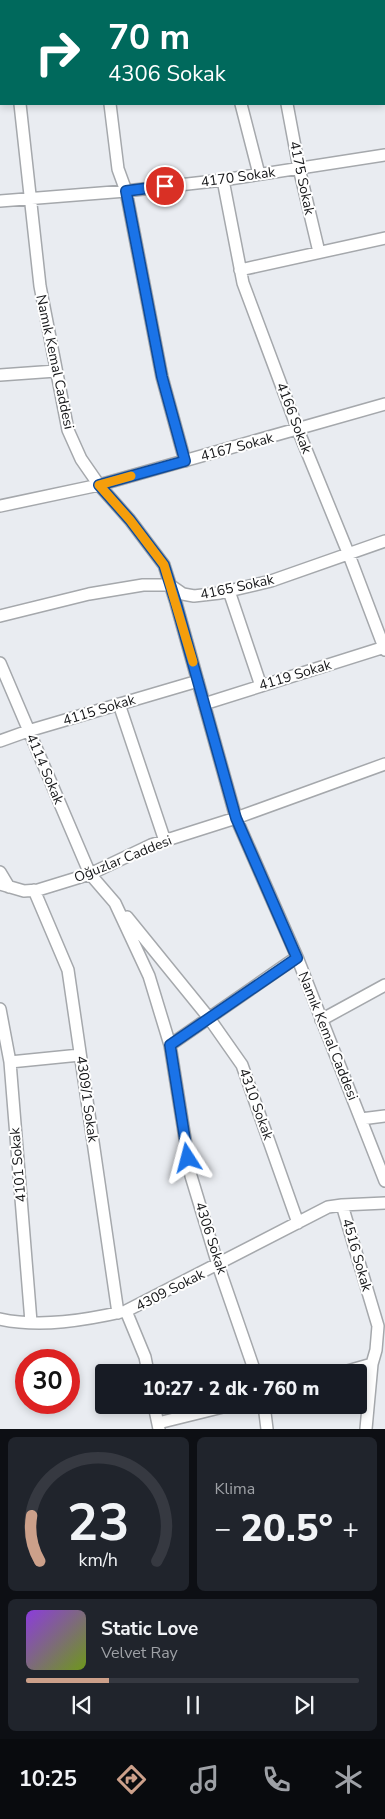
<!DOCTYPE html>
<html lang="tr">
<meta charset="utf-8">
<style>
body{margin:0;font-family:"Nunito Sans",sans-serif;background:#20242c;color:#f1f3f6;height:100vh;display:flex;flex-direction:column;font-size:19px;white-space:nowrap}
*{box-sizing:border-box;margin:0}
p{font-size:16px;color:#9ea1a6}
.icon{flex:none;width:28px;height:28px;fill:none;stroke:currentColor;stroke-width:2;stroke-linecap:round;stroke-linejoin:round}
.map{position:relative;height:1429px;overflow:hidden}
.details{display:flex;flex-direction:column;gap:8px;padding:8px;background:#0d0f14;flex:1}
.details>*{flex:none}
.guide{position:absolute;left:0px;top:0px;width:385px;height:105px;box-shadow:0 2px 8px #0003;background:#00695c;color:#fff;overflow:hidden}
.speed{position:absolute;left:15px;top:1349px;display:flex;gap:10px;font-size:25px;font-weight:700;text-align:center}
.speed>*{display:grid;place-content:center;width:65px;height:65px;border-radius:50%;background:#171b24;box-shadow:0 2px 8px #0003;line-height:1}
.speed .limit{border:8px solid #d22;background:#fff;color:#111}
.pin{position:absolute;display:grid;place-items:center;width:42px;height:42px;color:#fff;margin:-21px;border:2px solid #fff;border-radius:50%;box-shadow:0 1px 5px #0007}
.me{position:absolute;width:55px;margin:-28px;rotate:351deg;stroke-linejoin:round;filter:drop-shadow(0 0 4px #0008)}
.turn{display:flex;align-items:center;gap:18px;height:105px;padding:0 25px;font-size:22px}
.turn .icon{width:65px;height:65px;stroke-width:2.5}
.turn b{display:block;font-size:35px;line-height:42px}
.big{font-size:38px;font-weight:800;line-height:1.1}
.details .card{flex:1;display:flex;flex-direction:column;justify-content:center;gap:8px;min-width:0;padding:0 18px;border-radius:8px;background:#20242c}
.details .dial{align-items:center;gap:0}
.dial svg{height:130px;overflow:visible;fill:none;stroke:#363941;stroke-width:7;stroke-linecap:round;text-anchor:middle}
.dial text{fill:#f1f3f6;stroke:none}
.song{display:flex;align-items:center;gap:15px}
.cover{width:60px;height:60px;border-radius:8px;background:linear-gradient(135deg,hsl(270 70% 55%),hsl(80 70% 35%))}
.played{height:5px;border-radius:2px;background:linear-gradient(90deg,#cca08a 25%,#363941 25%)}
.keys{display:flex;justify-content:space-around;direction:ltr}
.heat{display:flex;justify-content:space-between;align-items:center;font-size:28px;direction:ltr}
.details .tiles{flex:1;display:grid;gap:8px;grid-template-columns:1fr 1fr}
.card:last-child{grid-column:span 2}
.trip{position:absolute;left:95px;top:1364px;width:272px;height:50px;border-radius:5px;background:#171b24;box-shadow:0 2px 8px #0003;font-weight:800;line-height:50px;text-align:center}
.menu{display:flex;height:80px;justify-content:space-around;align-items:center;background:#090b0e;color:#9ea1a6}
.menu .icon{width:35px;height:35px}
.menu .current{color:#cca08a}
.menu b{font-size:22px;color:#f1f3f6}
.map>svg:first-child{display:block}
</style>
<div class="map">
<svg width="385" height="1429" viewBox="0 0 385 1429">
<rect width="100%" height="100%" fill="#e9ecf1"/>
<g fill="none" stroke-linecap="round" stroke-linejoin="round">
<g stroke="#a5a8ac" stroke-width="14">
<path id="minor" d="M8 0V1
M97 0V1
M190 0 191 1
M269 0V1
M20 104 40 286 68 430 81 459 99 485 130 520 164 565 176 603 236 818 297 957 385 1181
M110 104 118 169 126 191 162 377 185 461
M241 104 259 174
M287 104 299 168 319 252
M223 180 243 283 298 430 349 555 385 650
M0 201 126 191 223 180 385 155
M240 270 385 238
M0 375 56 371
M0 506 99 485 385 404
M229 591 261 686
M0 616 89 594 143 585H170L183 594 194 596 220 593 271 581 385 541
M0 663 90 874 115 903 149 976 170 1045
M119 704 165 841
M204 704 385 647
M0 741 28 731 198 681
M0 872 9 887
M0 884 24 891 38 890 90 874 151 845 236 818 385 764
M34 890 68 970 118 1313
M127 917 209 1018 242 1065 298 1223
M0 1009 10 1062 31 1322
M321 1020 385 985
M10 1062 80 1055
M361 1119 385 1116
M342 1205 378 1326 376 1350 372 1364 344 1372
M126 1311 145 1357 148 1372
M0 1319C41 1328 86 1320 126 1311L328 1207 342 1205 385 1203
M255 1372 218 1265 191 1176 170 1045 297 957
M154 1405 159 1429
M264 1405 267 1429
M158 1423 231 1405
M366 1429 372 1364"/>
</g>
<g stroke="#a5a8ac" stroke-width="18">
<path id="tertiary" d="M362 0V1
M384 68 385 71"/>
</g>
<use href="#minor" stroke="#fff" stroke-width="11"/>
<use href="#tertiary" stroke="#fff" stroke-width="15"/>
</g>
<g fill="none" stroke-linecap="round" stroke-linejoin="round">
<g stroke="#114b97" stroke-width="12">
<path id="route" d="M165 186 126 191 162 377 185 461 99 485 130 520 164 565 176 603 236 818 297 958 170 1045 188 1158"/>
</g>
<use href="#route" stroke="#1a73e8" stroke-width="9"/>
<path stroke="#f59e0b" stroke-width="9" d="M131 476 99 485 130 520 164 565 193 662"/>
</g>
<g text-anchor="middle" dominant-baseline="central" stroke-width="4" stroke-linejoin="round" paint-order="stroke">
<g font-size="14" fill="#161719" stroke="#fff">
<text transform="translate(238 177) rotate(-8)">4170 Sokak</text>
<text transform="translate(302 178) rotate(78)">4175 Sokak</text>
<text transform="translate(55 362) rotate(78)">Namık Kemal Caddesi</text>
<text transform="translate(294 418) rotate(69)">4166 Sokak</text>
<text transform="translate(237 447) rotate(-15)">4167 Sokak</text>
<text transform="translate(237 587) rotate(-12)">4165 Sokak</text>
<text transform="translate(295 675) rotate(-17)">4119 Sokak</text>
<text transform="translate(99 710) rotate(-17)">4115 Sokak</text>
<text transform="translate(45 769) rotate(67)">4114 Sokak</text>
<text transform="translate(123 859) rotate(-22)">Oğuzlar Caddesi</text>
<text transform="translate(328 1036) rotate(68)">Namık Kemal Caddesi</text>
<text transform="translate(87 1099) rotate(82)">4309/1 Sokak</text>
<text transform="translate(256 1104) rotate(70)">4310 Sokak</text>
<text transform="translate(18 1165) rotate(-95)">4101 Sokak</text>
<text transform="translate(211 1238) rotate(72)">4306 Sokak</text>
<text transform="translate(357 1255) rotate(74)">4516 Sokak</text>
<text transform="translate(170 1290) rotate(-27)">4309 Sokak</text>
</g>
</g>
</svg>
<div class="speed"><div class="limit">30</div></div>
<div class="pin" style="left:165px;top:186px;background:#d93025"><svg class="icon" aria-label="arrive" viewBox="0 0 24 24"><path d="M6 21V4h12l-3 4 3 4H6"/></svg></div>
<svg class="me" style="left:188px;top:1158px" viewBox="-20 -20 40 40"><path d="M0-17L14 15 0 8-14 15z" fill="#1a73e8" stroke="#fff" stroke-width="4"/></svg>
<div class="trip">10:27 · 2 dk · 760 m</div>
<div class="guide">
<div class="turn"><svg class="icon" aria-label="right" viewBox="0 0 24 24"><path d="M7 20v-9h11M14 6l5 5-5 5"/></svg><div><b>70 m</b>4306 Sokak</div></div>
</div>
</div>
<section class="details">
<div class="tiles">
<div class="card dial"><svg viewBox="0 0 100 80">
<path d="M14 69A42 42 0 1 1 86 69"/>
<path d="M14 69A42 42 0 0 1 9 41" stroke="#cca08a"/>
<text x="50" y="56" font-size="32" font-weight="700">23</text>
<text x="50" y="72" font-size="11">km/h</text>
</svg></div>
<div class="card"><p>Klima</p>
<div class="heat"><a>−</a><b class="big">20.5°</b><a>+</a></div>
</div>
<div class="card">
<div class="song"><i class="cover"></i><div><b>Static Love</b><p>Velvet Ray</p></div></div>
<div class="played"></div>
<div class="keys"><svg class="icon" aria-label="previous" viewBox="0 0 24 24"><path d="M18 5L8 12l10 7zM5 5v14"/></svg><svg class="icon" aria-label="pause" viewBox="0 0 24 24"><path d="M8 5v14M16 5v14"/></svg><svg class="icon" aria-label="next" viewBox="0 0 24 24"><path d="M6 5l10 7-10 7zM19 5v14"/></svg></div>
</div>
</div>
</section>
<nav class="menu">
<b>10:25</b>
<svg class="icon current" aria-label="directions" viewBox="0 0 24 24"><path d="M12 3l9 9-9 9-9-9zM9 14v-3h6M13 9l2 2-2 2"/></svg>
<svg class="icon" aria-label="music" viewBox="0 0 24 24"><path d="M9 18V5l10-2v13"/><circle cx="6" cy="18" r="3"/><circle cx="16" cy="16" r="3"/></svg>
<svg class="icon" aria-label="phone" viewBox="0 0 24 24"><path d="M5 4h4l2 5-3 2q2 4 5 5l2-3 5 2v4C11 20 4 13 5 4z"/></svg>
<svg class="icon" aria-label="climate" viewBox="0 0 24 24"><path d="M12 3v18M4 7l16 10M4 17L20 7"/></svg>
</nav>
